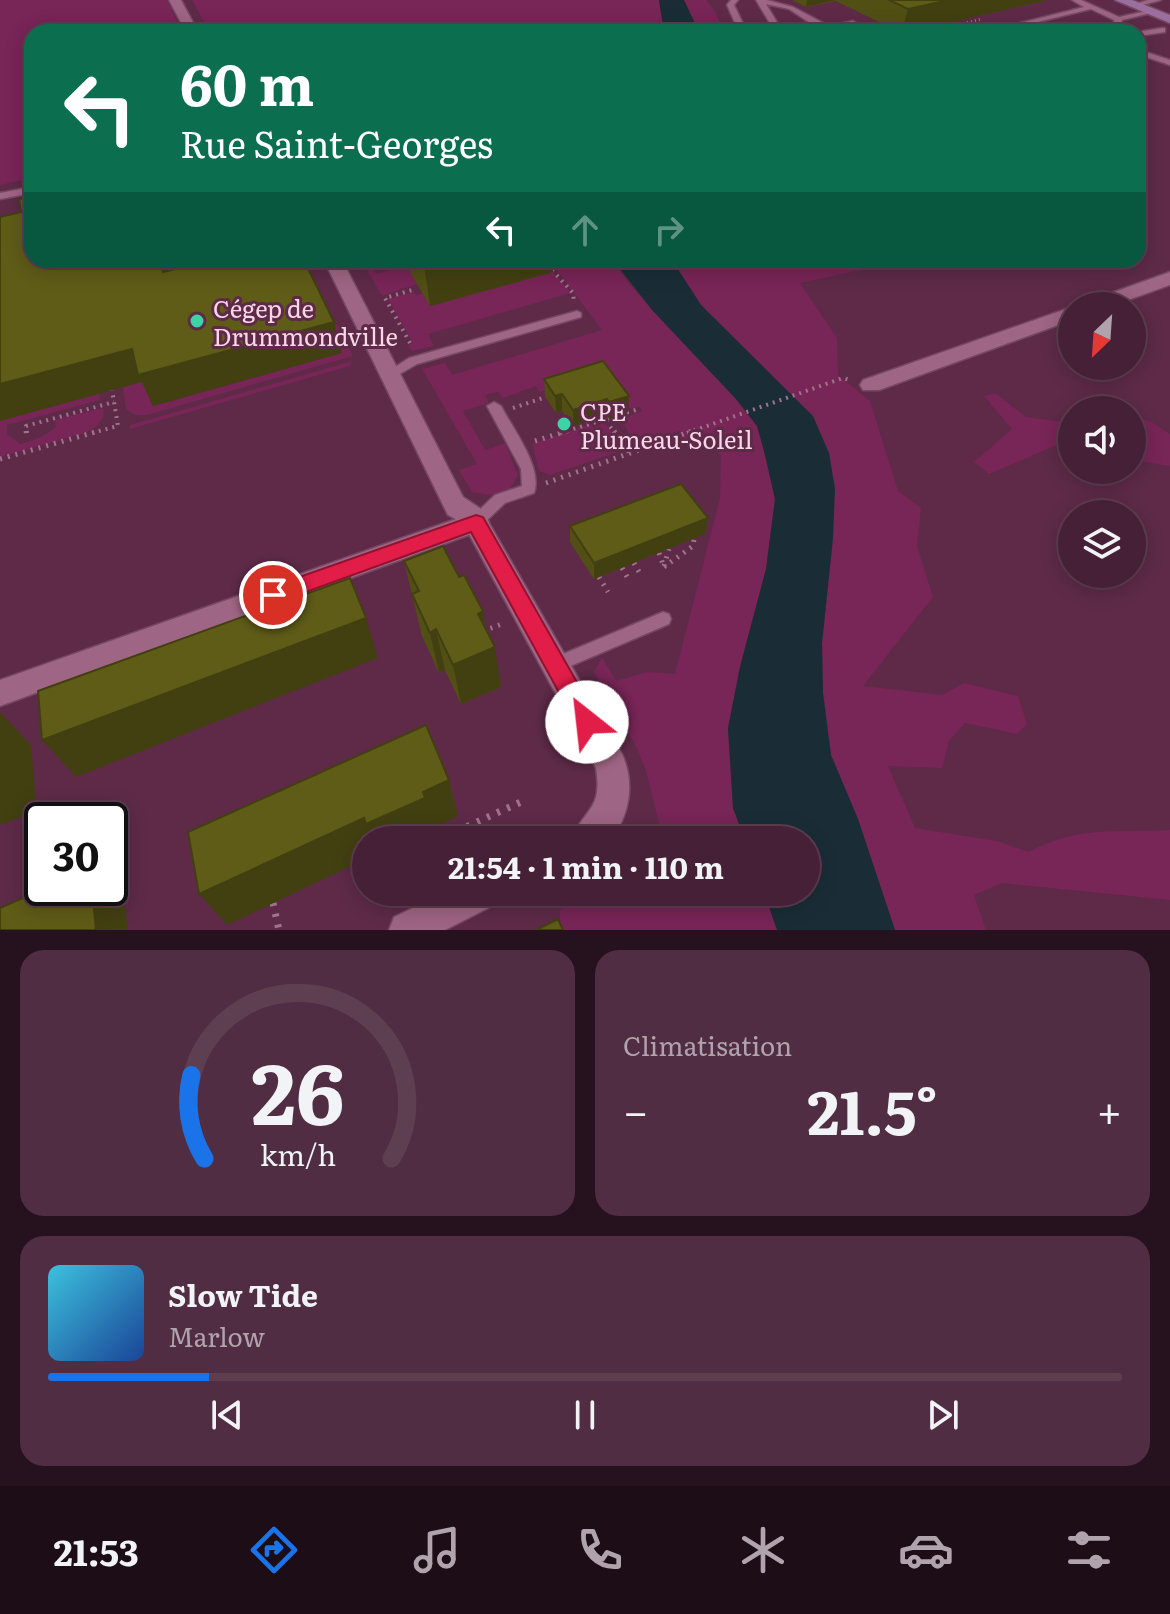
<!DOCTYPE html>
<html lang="fr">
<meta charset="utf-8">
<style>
body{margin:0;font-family:Literata,serif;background:#502d42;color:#f1f3f6;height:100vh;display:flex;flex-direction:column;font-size:30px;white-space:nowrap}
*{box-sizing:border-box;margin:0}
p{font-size:26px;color:#b0a3ad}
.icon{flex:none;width:44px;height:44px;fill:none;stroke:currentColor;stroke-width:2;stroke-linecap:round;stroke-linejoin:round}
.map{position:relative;height:930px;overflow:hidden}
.drawer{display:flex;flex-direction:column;gap:20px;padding:20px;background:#26121e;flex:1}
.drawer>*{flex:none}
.hud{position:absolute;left:24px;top:24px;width:1122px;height:244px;border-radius:24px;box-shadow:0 4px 20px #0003,0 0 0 2px #5e3e51;background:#0b6e4f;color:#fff;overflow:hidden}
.needle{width:52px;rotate:205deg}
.fabs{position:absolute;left:1058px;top:292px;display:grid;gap:16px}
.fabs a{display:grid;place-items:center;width:88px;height:88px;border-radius:50%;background:#462036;box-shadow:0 4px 20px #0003,0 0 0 2px #5e3e51;font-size:40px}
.speed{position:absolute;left:24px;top:802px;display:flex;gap:16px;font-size:40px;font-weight:700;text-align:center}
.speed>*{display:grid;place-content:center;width:104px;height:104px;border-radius:50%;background:#462036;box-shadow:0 4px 20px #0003,0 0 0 2px #5e3e51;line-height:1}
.speed .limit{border:4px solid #111;border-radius:12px;background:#fff;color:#111}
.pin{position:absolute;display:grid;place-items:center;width:68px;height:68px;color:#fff;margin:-34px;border:4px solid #fff;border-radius:50%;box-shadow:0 2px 8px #0007}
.me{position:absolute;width:88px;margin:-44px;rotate:331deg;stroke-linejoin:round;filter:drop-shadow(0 0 6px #0008)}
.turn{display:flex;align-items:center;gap:28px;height:168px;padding:0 24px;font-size:36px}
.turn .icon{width:104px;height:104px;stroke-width:2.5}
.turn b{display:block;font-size:56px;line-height:68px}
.lanes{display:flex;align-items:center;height:76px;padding:0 24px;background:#0003;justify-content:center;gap:40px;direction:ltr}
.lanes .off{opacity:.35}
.big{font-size:60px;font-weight:700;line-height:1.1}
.drawer .tile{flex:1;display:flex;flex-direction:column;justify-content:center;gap:12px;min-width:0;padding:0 28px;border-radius:24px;background:#502d42}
.drawer .dial{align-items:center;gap:0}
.dial svg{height:208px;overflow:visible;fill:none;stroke:#5e3e51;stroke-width:7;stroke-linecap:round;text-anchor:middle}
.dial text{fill:#f1f3f6;stroke:none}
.song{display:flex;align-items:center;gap:24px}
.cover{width:96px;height:96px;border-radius:12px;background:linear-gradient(135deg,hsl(190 70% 55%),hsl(220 70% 35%))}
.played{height:8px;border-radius:4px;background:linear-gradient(90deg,#1a73e8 15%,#5e3e51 15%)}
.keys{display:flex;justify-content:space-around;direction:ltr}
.heat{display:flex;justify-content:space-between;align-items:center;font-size:44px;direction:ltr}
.drawer .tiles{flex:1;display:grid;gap:20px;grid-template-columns:1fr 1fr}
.tile:last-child{grid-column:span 2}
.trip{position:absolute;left:352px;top:826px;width:468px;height:80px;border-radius:40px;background:#462036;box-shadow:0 4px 20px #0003,0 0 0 2px #5e3e51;font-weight:700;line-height:80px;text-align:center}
.dock{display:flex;height:128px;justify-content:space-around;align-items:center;background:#1c0d16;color:#b0a3ad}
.dock .icon{width:56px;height:56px}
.dock .on{color:#1a73e8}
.dock b{font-size:36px;color:#f1f3f6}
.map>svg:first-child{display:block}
</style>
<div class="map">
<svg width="1170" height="930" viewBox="0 0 1170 930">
<rect width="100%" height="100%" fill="#5e2a48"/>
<path fill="#782557" d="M0 0H167L182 32H32V178L0 185Z
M192 0H659L664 32H268L270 27 240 32H209Z
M684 0H706L715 11 723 32H699Z
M428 260 417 284 382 296 363 263 369 261 376 274Z
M543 260H613L628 283 736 399 757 426 764 451 775 499 766 569 740 667 728 728 733 808 745 840H654L660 827 646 771 636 746 594 672 602 657 616 681 647 672 675 674 720 498 721 456 707 433 684 439 679 431 550 475 539 471 532 444 591 424 593 427 605 423 618 440 631 435 619 419 642 411 640 407 630 409 597 374 540 392 536 386 503 398 498 392 485 395 489 403 463 411 485 450 505 443 518 475 510 489 490 495 472 492 459 470 477 464 422 369 445 363 452 375 602 330 556 269 551 270Z
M672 260H908L800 283 837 338 838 375 870 401 898 491 921 508 917 546 933 597 863 686 942 695 964 683 1018 696 1027 724 1017 734 965 723 949 741 942 768 888 766 915 828 997 841 1029 852C1078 825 1116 833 1170 830V900L1002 883 974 895 986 930H895L858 819 831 755 823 693 822 643 833 538 812 416 701 305Z
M553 272 571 293 428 334 434 346 412 351 408 345 413 343 388 299 413 292 416 295 423 294 431 306Z
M338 325 353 356 147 415H135L126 409 123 387 147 380 154 406 341 353 329 327Z
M352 361 350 366 130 429V425Z
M99 393 100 400 7 425V434L20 444C37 440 44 436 56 427L55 420 103 408 104 416 97 426 85 433 0 457V421Z
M995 393 1026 417 1072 423V443L1066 441 989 474 974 462 1012 429 984 396Z
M1132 417 1150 421 1170 434V466L1132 460Z
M595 892H764L777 930H560V910Z"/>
<path fill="#1a2d36" d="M659 0H684L699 32H664Z
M613 260H672L701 305 813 416 829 453 835 489 833 538 822 643 823 693 831 755 858 819 895 930H777L764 892H806V840H745L733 808 728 728 740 667 766 569 775 499 764 451 757 426 736 399 652 310Z"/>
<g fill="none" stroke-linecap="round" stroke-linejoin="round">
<g stroke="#744862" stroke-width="3">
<path id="service" d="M731 0H738L734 5 747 32H739L727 5Z
M756 0H767L793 7 829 26 853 21 870 32H861L849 25 834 29 838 32 822 31 789 9 766 4 783 32H775Z
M1072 0H1081L1119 17 1151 10 1155 12 1122 20 1121 26 1094 32H1081L1114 23V20L1091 9 997 32H984L1084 7Z
M1148 0H1161L1135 7 1132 5Z
M1162 28H1165V32L1138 36 1137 32Z
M926 30H930L931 32H922Z
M1149 53 1170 60V65L1146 57 1145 55Z
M32 187V193L0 199V193Z
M577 311 581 313V317L417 364 391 379H383L381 376 409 358Z
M494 402 501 406C513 429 543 468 534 493L505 503 481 526H471L469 522 471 518 495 495 522 486 521 469 487 406Z
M663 612 669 614 671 619 669 624 561 670 555 672 549 670 546 665 549 660Z"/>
</g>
<g stroke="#744862" stroke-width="3">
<path id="minor" d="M169 0H181L198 32H186Z
M324 260H342L463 497 481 509 622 754C635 783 630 814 611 840H571C584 808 603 811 596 768L463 523 448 515 442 503Z
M446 892H502L496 904 445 930H389L394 917Z"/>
</g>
<g stroke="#744862" stroke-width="3">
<path id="tertiary" d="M1170 272V285L1111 306H1083L1086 302Z
M1072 307V320L879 390H863L860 385 863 380Z
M476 512 485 515 489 522 485 529 0 706V680Z"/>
</g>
<g stroke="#744862" stroke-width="3">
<path id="secondary" d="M1115 0H1132L1170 15V23Z"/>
</g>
<path stroke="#9f738b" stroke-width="3" stroke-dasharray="1 3" stroke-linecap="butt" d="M254 32 271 28
M959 32 950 27 982 19"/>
<path stroke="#9f738b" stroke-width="4" stroke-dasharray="2 5" stroke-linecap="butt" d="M186 267 197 260
M552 270 573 293 574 302
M410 343 385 298 412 290
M513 408 549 396
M606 421 615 433
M27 433 26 426 114 402
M92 433 118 426 112 390
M560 433 639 409
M687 433 843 378 850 380"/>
<path stroke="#9f738b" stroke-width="5" stroke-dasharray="2 6" stroke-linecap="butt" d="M26 431 27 438
M614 431 630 453
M535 441 567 431
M0 459 99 431
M546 483 692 431
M659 553 664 567
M634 563 642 577
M664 566 669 549
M664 567 693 546 694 539
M622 568 630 582
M599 577 608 592
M483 631 502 624"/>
<path stroke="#9f738b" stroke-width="7" stroke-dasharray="3 8" stroke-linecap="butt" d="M437 840 521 802
M273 903 279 930"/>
<use href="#service" fill="#9f6584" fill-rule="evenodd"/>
<use href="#minor" fill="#9f6584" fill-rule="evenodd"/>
<use href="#tertiary" fill="#9f6584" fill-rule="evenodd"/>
<use href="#secondary" fill="#9a6f9d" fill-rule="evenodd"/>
</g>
<path fill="#524f15" d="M792 0H1048L908 32H899L836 1 806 7Z
M408 260H553V272L430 306 410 272Z
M603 361 628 412 608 418 606 416 573 426 562 411 556 413 545 396 544 379Z
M570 526 705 534 594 579 570 542Z
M404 561 486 628 501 687 461 704 445 670 439 673 422 636Z"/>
<path fill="#424011" d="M807 0H836L806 7Z
M949 0H1048L908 32H902L908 9Z
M159 260H163L175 302 163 272Z
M441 260H553V272L430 306 424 264Z
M334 322 342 353 153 406 142 382 0 421V384L132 349Z
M562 394V411L556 413 555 396Z
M629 396 628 412 608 418 609 402Z
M607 399 606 416 573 426V410Z
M708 518 705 534 594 579V563Z
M483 611 489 650 495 647 501 687 461 704 453 665 478 614Z
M366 618 378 658 76 777 42 740Z
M436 629 445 670 439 673 430 633Z
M0 712 31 745 36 802 23 807 24 816 0 825Z
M449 780 458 816 434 827 436 833 420 840H366V859L227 925 199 894Z
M92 888H110L124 901 128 930H96Z"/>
<path fill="#5f5c18" stroke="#424011" stroke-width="2" d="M889 0H949L908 9Z
M32 196V260H159L163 272 213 260H304L334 322 138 375 132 349 0 384V217L21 212 19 199Z
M421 260H441L424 264Z
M603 361 629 396 609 402 607 399 573 410 562 394 555 396 544 379Z
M681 484 708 518 594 563 570 526Z
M443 546 459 577 464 575 483 611 478 614 495 647 453 665 436 629 430 633 412 594 419 591 404 561Z
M350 578 366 618 42 740 38 691Z
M426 725 449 780 423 792 425 798 366 824 364 818 199 894 188 832Z
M45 888H92L96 930H0V908Z
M558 919 563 930H536Z"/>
<path fill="#e11d48" stroke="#92132f" stroke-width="2" d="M476 515 483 517 595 714 598 722 595 729 587 732 579 729 471 532 273 604 265 601 262 595 265 589Z"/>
<g fill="#3cd4a4" stroke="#5e2a48" stroke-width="3">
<circle cx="197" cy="321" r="8"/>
<circle cx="564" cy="424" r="8"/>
</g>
<g text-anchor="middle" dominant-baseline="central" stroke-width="6" stroke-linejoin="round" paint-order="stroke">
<g font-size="24" fill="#f8d7e7" stroke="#5e2a48" text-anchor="start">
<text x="213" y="307">Cégep de<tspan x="213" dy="28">Drummondville</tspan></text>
<text x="580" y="410">CPE<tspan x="580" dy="28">Plumeau-Soleil</tspan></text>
</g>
</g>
</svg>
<div class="fabs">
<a><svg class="needle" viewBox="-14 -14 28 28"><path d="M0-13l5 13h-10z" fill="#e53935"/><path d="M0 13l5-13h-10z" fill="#b0a3ad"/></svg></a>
<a><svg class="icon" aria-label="sound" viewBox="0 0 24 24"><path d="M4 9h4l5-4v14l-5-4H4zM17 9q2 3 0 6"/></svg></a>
<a><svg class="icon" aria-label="layers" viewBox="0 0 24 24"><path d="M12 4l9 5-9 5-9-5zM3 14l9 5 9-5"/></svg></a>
</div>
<div class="speed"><div class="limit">30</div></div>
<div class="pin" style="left:273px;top:595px;background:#d93025"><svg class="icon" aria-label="arrive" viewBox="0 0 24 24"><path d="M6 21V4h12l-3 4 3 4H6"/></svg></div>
<svg class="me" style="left:587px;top:722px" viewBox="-20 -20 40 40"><circle r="19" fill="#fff"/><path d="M0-13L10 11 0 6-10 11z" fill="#e11d48"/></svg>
<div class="trip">21:54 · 1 min · 110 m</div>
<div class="hud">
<div class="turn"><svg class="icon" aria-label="left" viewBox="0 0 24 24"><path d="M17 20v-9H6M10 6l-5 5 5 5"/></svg><div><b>60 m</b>Rue Saint-Georges</div></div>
<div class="lanes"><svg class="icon" aria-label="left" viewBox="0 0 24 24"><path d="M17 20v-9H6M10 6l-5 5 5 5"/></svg><svg class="icon off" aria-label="ahead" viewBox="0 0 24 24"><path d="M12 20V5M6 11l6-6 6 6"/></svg><svg class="icon off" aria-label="right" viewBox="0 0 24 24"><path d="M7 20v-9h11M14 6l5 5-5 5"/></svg></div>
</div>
</div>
<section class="drawer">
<div class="tiles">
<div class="tile dial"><svg viewBox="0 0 100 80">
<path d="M14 69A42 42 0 1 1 86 69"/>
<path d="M14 69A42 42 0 0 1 9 37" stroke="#1a73e8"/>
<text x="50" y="56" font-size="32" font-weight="700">26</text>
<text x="50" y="72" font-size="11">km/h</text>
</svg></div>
<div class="tile"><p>Climatisation</p>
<div class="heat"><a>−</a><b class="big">21.5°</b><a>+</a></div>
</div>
<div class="tile">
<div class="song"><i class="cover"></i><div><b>Slow Tide</b><p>Marlow</p></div></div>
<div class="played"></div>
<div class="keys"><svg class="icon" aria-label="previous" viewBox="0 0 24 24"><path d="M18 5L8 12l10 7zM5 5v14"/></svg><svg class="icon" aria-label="pause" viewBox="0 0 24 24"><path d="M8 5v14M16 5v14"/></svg><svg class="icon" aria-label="next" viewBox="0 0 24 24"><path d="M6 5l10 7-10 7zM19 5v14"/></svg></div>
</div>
</div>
</section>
<nav class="dock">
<b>21:53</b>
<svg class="icon on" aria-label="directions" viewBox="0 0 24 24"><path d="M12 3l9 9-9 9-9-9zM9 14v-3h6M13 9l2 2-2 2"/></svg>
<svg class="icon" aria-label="music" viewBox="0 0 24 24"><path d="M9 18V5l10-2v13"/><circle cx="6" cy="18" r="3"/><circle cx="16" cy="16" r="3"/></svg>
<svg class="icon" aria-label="phone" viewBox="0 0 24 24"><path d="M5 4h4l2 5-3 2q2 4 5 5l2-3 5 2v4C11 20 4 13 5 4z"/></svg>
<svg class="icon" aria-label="climate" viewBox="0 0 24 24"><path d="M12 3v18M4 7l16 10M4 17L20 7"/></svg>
<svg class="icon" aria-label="car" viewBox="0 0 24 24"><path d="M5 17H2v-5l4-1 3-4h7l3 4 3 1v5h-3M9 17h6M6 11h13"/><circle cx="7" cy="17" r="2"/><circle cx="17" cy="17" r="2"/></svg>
<svg class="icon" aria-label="filters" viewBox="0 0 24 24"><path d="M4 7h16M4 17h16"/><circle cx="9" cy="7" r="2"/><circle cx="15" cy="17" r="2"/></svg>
</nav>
